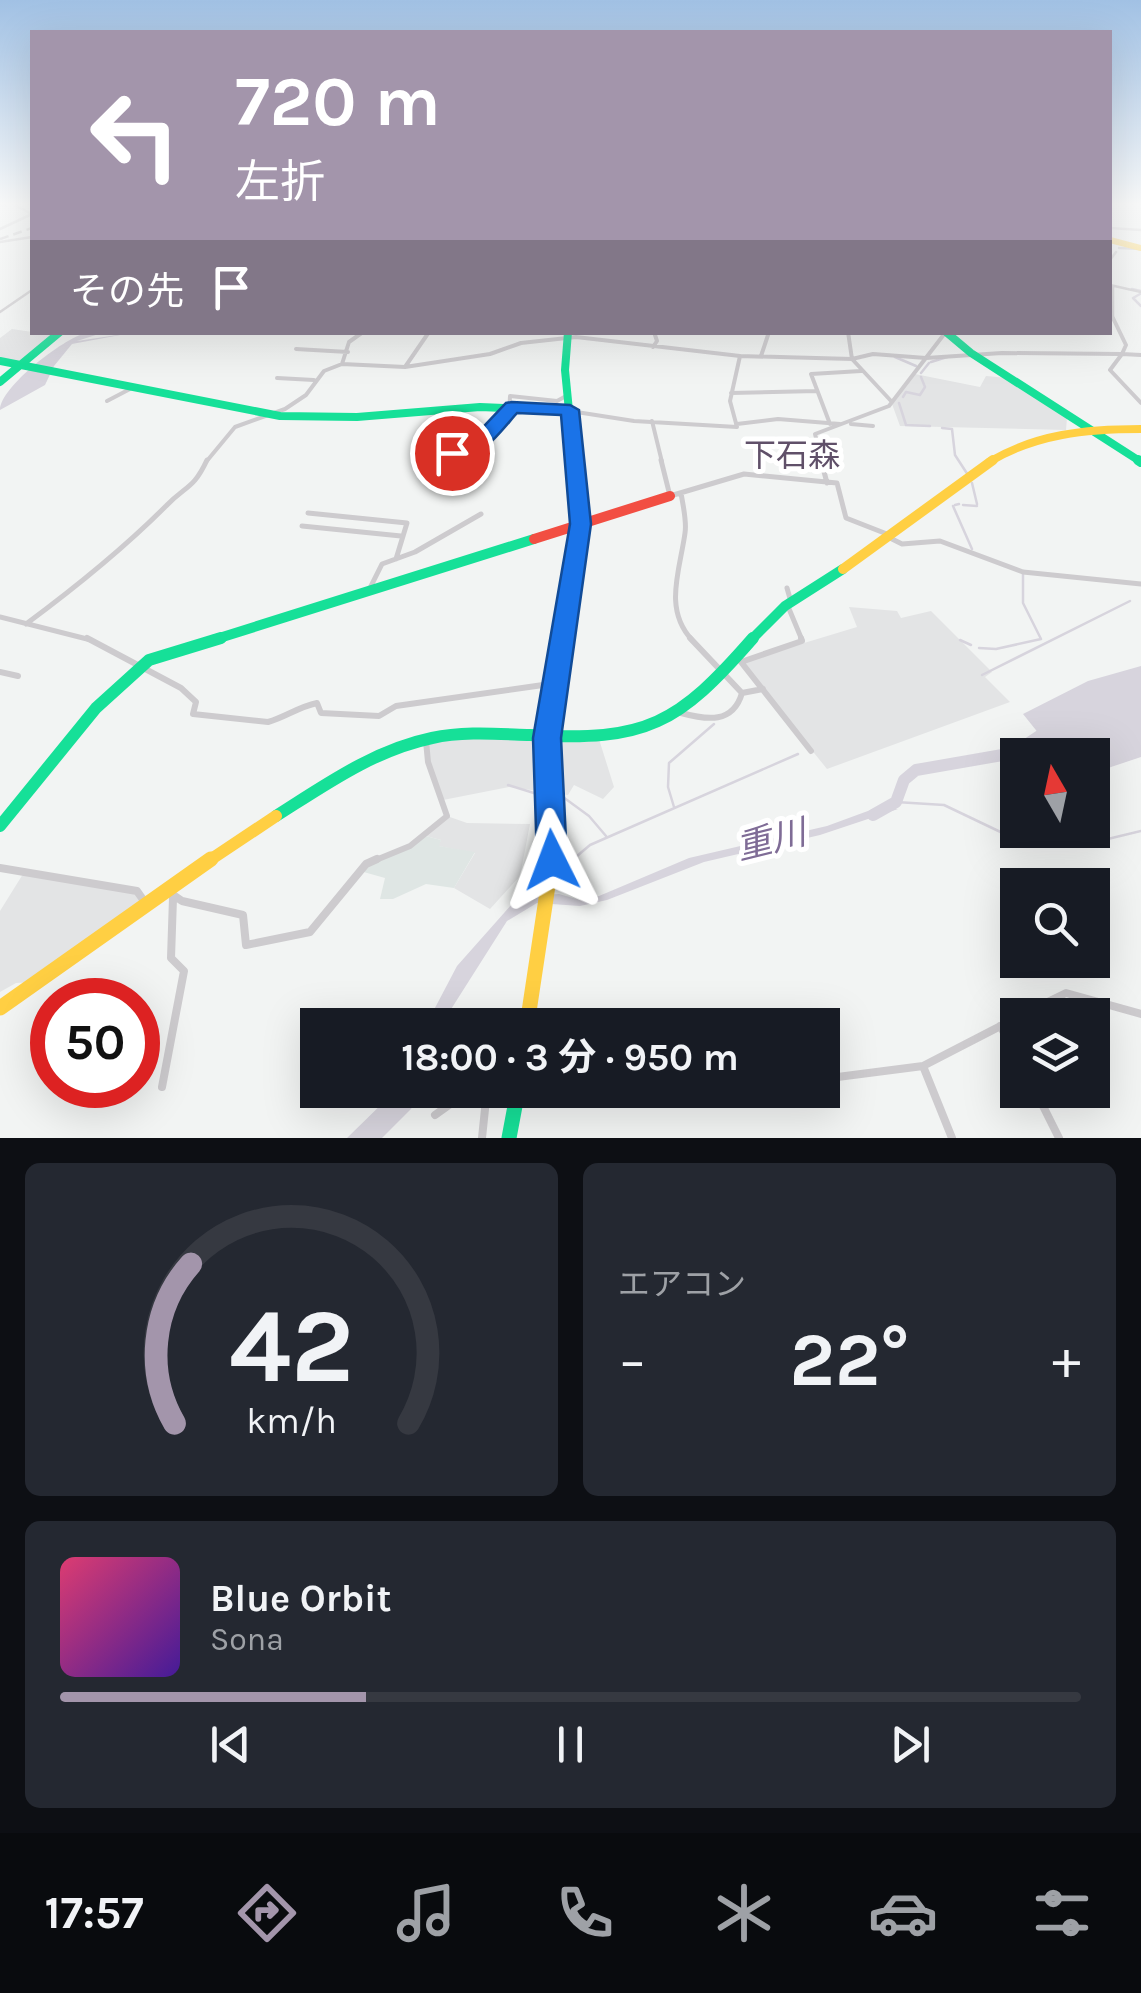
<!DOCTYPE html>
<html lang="ja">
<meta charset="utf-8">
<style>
body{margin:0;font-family:Karla,"Noto Sans JP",sans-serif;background:#242831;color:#f1f3f6;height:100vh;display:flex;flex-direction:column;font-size:38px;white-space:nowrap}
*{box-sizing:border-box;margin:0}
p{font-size:32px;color:#9ea1a6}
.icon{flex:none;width:55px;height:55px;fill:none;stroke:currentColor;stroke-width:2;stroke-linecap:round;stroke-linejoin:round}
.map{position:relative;height:1138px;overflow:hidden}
.details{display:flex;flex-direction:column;gap:25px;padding:25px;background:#0d0f14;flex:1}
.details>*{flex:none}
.banner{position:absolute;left:30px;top:30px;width:1082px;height:305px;border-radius:0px;box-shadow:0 10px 40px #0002;background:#a395ab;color:#fff;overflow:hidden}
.needle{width:65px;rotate:351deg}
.fabs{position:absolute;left:1000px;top:738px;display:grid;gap:20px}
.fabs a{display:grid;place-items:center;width:110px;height:110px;border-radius:0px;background:#171b24;box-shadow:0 10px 40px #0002;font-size:50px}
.speed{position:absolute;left:30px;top:978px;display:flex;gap:20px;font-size:50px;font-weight:700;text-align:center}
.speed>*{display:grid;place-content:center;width:130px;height:130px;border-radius:50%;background:#171b24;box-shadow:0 10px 40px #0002;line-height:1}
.speed .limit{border:15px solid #d22;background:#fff;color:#111}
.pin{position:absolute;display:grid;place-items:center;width:85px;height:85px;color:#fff;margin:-42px;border:5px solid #fff;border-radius:50%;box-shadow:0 2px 10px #0007}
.me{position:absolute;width:110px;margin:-55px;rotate:357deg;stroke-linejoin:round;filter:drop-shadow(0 0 8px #0008)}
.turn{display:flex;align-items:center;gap:35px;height:210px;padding:0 40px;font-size:45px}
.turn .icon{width:130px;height:130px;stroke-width:2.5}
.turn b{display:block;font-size:70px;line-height:85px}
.then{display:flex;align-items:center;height:95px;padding:0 40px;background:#0003;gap:20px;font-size:38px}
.big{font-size:75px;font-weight:700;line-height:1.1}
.details .tile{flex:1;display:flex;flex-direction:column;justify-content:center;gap:15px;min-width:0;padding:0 35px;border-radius:15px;background:#242831}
.details .dial{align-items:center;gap:0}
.dial svg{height:260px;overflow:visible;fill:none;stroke:#363941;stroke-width:7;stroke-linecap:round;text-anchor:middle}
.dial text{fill:#f1f3f6;stroke:none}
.song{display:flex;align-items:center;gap:30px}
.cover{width:120px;height:120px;border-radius:15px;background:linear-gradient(135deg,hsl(340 70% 55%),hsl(260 70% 35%))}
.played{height:10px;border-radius:5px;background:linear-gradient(90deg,#a395ab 30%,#363941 30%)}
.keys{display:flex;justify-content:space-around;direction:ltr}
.heat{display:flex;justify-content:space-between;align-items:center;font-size:55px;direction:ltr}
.details .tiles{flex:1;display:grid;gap:25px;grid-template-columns:1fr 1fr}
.tile:last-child{grid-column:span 2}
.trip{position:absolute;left:300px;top:1008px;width:540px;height:100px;border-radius:0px;background:#171b24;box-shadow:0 10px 40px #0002;font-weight:700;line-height:100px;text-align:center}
.tab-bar{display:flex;height:160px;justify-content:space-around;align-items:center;background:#090b0e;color:#9ea1a6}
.tab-bar .icon{width:70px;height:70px}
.tab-bar .on{color:#a395ab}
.tab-bar b{font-size:45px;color:#f1f3f6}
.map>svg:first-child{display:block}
</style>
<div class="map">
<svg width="1141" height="1138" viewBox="0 0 1141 1138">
<rect width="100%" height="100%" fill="#f2f4f3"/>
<path fill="#e3e4e5" d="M12 329 32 332 60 333 22 365 0 361V338Z
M915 374 980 387 986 376 1008 378 1067 418 1066 430 900 426 892 404Z
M849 607 897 611 901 618 931 611 992 672 985 677 1010 702 827 769 741 662 857 627Z
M598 736 614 787 603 799 574 785 568 795 509 787 443 800 428 762 425 738Z
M447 816 467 823 530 824 520 876 490 909 454 888 475 853 438 846 441 840 422 835Z
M23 874 137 891 144 901 34 982 16 983 0 992V911Z"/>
<path fill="#dfe6e4" d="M422 835 441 840 439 846 475 852 454 888 426 884 393 899H380L385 878 360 871 410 846Z"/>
<path fill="#d7d4dd" d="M86 333H102L77 341 131 333 72 344 54 366 45 385 0 410C0 387 64 338 86 333Z
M1141 666V757L1093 773 1092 755H1056L1023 714 1088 681Z
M876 808 898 809 820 835 704 862 607 900 580 906 537 903 507 921 441 1025H426L457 966 512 904 527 896 559 894 580 900 599 896 689 858 827 826Z
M396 1090H421L411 1109 382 1138H347Z"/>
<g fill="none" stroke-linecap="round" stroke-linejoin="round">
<path stroke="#d7d4dd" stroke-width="2.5" d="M1132 289 1141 291
M1140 294 1133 298 1141 306
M895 357 916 366
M931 362 947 357
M921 373 929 363
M903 397 906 392 920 395 925 387 921 377
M899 403 906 425 930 426
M942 428 952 429 955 455 968 475
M972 483 977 504
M955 505 959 504
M963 505 977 506
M953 506 972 549
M960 640 971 645
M979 648 996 649 1041 639 1023 603V574
M982 675 1130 601
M508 785 537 794
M563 797 589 816 606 836
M896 802 944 805 1011 837 1048 844H1087L1141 831
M674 807 668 787 669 763 714 724
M570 862 590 845 798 754"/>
<path stroke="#d7d4dd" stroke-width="4" d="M555 875 573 859"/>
<path stroke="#d7d4dd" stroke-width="12" d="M873 815 896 802 904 780 916 770 1014 753 1050 729"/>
<path stroke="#cdcbce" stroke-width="2.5" d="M15 205 30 213
M0 206 5 205
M1110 228 1141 230
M0 229 32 214
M0 242 32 237
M1119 248 1141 249
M1110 260 1116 252
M1110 285 1141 292
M1113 287V320
M0 312 32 290"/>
<path stroke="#cdcbce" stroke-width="4" d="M848 332 852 359 892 402
M653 347 657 341 654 332
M296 349 348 352
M1141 355 1122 354 1110 370 1141 403
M761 356 769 332
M342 364 349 342 363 332
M405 367 429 332
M277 378 314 380
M731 393 817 391
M107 401 130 389
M570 411 634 421 737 427 730 401 740 356
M652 421 662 462
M737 424 778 419 840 424
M830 424 811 374 861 371
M851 424 873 426
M449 453C478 447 510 429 510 396L557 401 568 395
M206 462 235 427 285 409 306 395 324 371 342 364 405 367 490 354 521 343 576 337 740 356 852 359 873 354 926 358 1002 353 1122 354 1126 345 1113 318
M456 462 462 452
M822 462 815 434 889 406 945 333"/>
<path stroke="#cdcbce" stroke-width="5" d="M661 460 670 496 744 474 837 483 846 518 892 536
M821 460 827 483
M431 466 453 467 457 460
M681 493C683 506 687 521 685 533 680 570 663 609 692 640
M308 513 407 523 396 559
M302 526 401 536
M892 539 902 544 940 541 1023 572 1141 584
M370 588 382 564 415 552 481 514
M787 588 791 602
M787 604 802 640
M0 617 91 640
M26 624C76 587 122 550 166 506 186 485 193 490 207 460"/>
<path stroke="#cdcbce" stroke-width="6" d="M87 638 181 688 196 702 193 714 268 722C286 717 298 707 317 703L321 713 379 716 396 706 557 683
M690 638 742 693 763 689
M801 638 802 641 741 662 811 751
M0 672 18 676
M681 713C707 720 733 724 742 693
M371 862 410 846 447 816 428 762 426 741"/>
<path stroke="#cdcbce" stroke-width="8" d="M0 868 137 891 144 901
M166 890 182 901 243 915 246 945 310 932 366 864 377 859
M1021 1015 1066 993 1141 1014
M1000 1026 1018 1055
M923 1066 952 1138
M822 1079 923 1066 1018 1017
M162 1087 184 971 171 958 173 898
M1035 1090 1059 1138
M519 1098 655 1090
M435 1115 470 1090
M482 1138 487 1090"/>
<path stroke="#16e098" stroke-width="8" d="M568 332 565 370 574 462
M946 332 971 353 1141 462
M0 361 280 416 357 417 480 407 570 411
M0 382 60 332"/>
<path stroke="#16e098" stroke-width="10" d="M574 460 578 505
M1138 460 1141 462
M213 640 534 539
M751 640 785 606 843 569"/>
<path stroke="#16e098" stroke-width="12" d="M276 816C325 785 374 750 432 738 464 731 498 734 530 735 647 742 678 724 753 638
M0 826 96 708 149 660 221 638"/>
<path stroke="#16e098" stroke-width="15" d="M509 1138 518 1090"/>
<path stroke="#ffcf43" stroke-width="6" d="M1110 240 1141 248"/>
<path stroke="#ffcf43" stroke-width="8" d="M989 462C1036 434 1086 429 1141 429"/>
<path stroke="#ffcf43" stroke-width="10" d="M843 569 993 460
M562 640 580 524 578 505"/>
<path stroke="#ffcf43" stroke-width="12" d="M207 862 276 816
M552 862 547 738 562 638"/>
<path stroke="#ffcf43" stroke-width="15" d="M0 1008 211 859
M527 1025 552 859"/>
<path stroke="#f24e42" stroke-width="10" d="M534 539 670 496"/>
<path stroke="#c3c2c4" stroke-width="2.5" stroke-dasharray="9 5" stroke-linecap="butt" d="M0 239 32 228"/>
</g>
<linearGradient id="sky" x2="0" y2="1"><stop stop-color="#a1c1e4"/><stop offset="0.56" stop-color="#f9fafa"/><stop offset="1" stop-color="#f9fafa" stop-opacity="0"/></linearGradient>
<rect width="1141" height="364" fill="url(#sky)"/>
<path fill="#1a73e8" stroke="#114b97" stroke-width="2.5" d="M512 402 570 405 579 410 591 524 561 738 567 860 563 870 552 874 541 870 537 860 533 738 570 524 561 415 517 413C500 432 471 475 442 453L445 449 466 445 506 403Z"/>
<g text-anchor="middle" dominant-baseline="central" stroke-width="10" stroke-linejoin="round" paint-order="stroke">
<g font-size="32" fill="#605069" stroke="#fff">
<text x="792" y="455">下石森</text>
</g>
<g font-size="35" font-style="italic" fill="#7f6c96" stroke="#fff">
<text transform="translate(771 840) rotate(-14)">重川</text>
</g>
</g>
</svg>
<div class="fabs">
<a><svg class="needle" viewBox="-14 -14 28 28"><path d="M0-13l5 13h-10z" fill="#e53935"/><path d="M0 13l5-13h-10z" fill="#9ea1a6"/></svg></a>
<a><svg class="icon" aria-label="search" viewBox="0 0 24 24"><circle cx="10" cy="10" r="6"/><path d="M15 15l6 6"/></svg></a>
<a><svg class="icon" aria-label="layers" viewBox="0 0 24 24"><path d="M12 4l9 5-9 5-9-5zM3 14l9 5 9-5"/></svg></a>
</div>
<div class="speed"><div class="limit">50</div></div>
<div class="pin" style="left:452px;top:453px;background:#d93025"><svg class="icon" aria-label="arrive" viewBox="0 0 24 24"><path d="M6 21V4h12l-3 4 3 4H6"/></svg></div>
<svg class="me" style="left:552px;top:860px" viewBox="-20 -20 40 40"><path d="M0-17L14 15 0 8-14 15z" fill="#1a73e8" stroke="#fff" stroke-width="4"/></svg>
<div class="trip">18:00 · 3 分 · 950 m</div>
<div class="banner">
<div class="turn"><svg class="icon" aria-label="left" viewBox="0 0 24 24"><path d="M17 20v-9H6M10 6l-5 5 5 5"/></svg><div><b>720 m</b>左折</div></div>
<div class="then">その先<svg class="icon" aria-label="arrive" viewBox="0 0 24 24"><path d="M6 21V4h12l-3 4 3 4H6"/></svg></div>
</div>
</div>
<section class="details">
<div class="tiles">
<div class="tile dial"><svg viewBox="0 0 100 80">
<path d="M14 69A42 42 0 1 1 86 69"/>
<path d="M14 69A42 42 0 0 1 19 20" stroke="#a395ab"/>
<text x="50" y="56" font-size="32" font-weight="700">42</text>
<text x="50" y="72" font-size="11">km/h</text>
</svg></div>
<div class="tile"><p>エアコン</p>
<div class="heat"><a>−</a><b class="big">22°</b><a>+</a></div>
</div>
<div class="tile">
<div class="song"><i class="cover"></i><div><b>Blue Orbit</b><p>Sona</p></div></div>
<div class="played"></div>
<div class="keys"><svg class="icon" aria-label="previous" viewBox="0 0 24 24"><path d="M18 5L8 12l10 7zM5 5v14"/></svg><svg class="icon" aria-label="pause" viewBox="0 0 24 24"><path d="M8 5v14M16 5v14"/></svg><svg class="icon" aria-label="next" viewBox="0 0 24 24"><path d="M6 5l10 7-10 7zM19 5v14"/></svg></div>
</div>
</div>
</section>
<nav class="tab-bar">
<b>17:57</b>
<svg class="icon on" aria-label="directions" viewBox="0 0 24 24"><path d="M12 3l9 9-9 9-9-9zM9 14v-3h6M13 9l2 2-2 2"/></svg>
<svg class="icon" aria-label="music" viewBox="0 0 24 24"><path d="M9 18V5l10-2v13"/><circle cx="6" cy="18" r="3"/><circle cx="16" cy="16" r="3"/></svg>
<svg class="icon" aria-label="phone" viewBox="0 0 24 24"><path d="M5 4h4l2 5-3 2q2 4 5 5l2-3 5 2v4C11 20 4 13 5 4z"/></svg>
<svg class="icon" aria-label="climate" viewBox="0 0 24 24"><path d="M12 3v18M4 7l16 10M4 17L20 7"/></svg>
<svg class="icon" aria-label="car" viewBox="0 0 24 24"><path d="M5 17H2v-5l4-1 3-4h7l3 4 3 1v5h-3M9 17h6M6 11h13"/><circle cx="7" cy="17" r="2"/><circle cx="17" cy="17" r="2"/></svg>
<svg class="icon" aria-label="filters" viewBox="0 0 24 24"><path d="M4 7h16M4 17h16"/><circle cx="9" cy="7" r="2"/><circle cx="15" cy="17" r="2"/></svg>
</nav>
